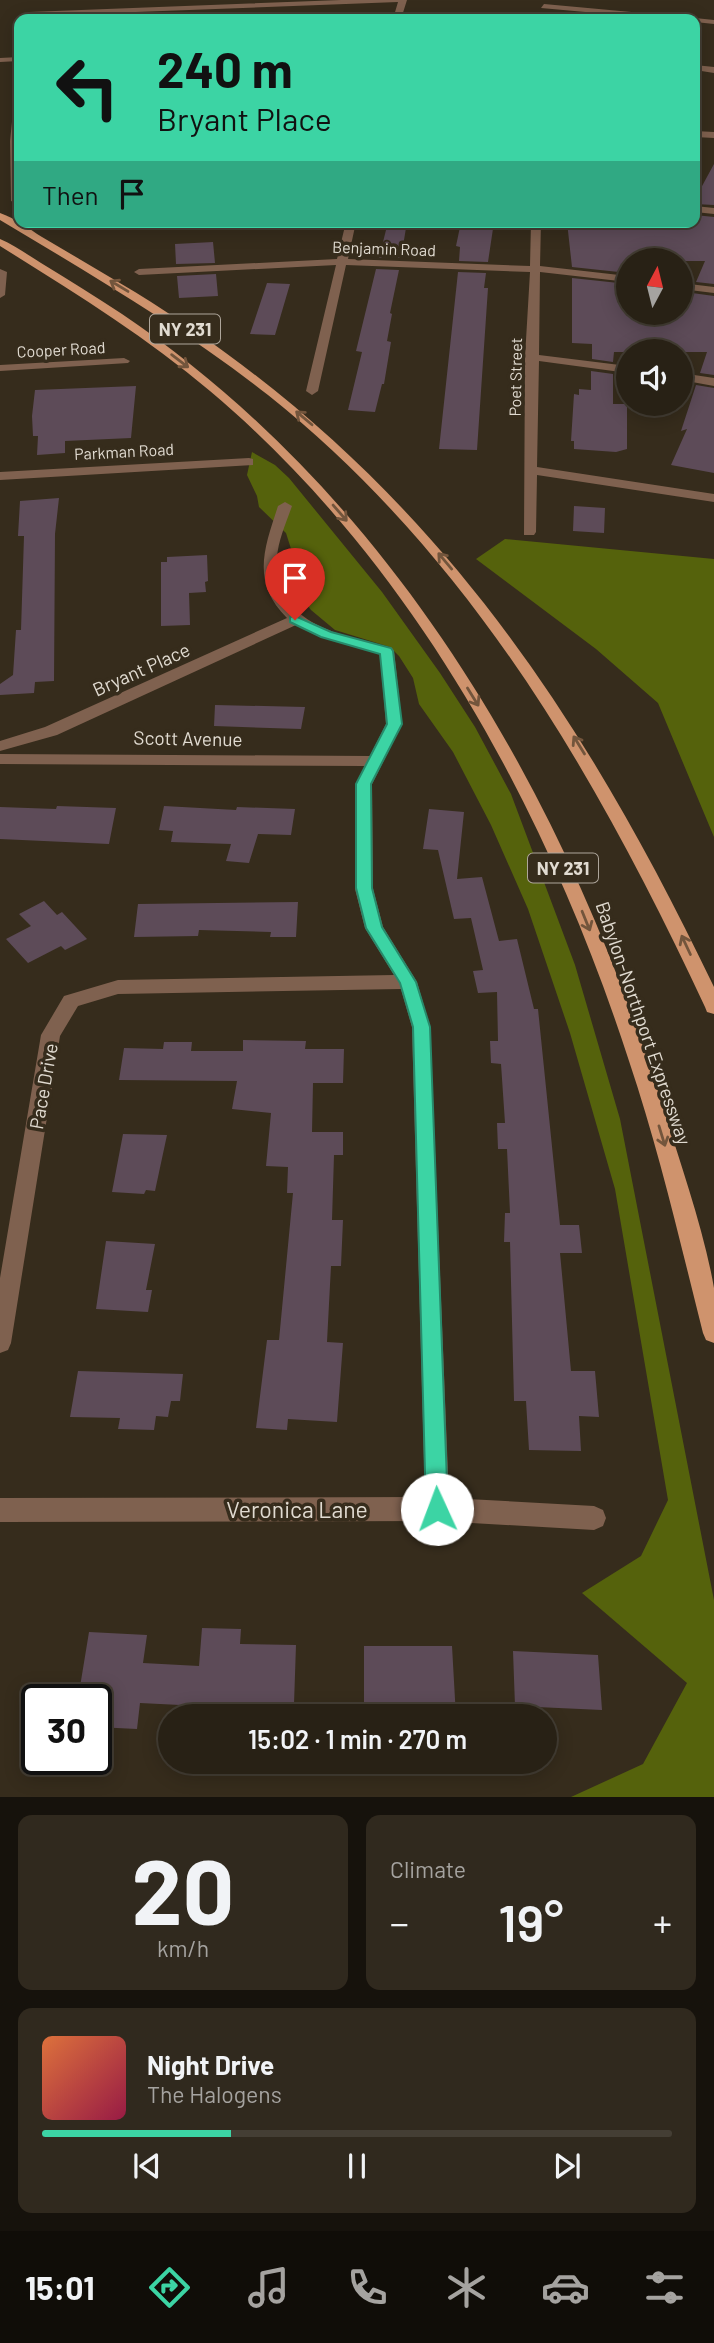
<!DOCTYPE html>
<meta charset="utf-8">
<style>
body{margin:0;font-family:Barlow,sans-serif;background:#30291e;color:#f1f3f6;height:100vh;display:flex;flex-direction:column;font-size:26px;white-space:nowrap}
*{box-sizing:border-box;margin:0}
p{font-size:23px;color:#a5a3a0}
.icon{flex:none;width:38px;height:38px;fill:none;stroke:currentColor;stroke-width:2;stroke-linecap:round;stroke-linejoin:round}
.map{position:relative;height:1797px;overflow:hidden}
.details{display:flex;flex-direction:column;gap:18px;padding:18px;background:#16120c;flex:1}
.details>*{flex:none}
.top-card{position:absolute;left:14px;top:14px;width:686px;height:214px;border-radius:14px;box-shadow:0 4px 18px #0003,0 0 0 2px #443e34;background:#3cd4a4;color:#111;overflow:hidden}
.needle{width:46px;rotate:7deg}
.tools{position:absolute;left:616px;top:248px;display:grid;gap:14px}
.tools a{display:grid;place-items:center;width:77px;height:77px;border-radius:50%;background:#282115;box-shadow:0 4px 18px #0003,0 0 0 2px #443e34;font-size:35px}
.speed{position:absolute;left:21px;top:1684px;display:flex;gap:14px;font-size:35px;font-weight:700;text-align:center}
.speed>*{display:grid;place-content:center;width:91px;height:91px;border-radius:50%;background:#282115;box-shadow:0 4px 18px #0003,0 0 0 2px #443e34;line-height:1}
.speed .limit{border:4px solid #111;border-radius:10px;background:#fff;color:#111}
.pin{position:absolute;display:grid;place-items:center;width:60px;height:60px;color:#fff;margin:-72px -30px;border-radius:50% 50% 50% 0;rotate:-45deg;box-shadow:0 0 7px #0007}
.pin .icon{rotate:45deg}
.me{position:absolute;width:77px;margin:-38px;rotate:358deg;stroke-linejoin:round;filter:drop-shadow(0 0 5px #0008)}
.turn{display:flex;align-items:center;gap:24px;height:147px;padding:0 28px;font-size:32px}
.turn .icon{width:91px;height:91px;stroke-width:2.5}
.turn b{display:block;font-size:49px;line-height:60px}
.then{display:flex;align-items:center;height:66px;padding:0 28px;background:#0003;gap:14px;font-size:26px}
.big{font-size:52px;font-weight:600;line-height:1.1}
.details .widget{flex:1;display:flex;flex-direction:column;justify-content:center;gap:10px;min-width:0;padding:0 24px;border-radius:14px;background:#30291e}
.details .dial{align-items:center;gap:0}
.dial b{font-size:91px;line-height:1}
.song{display:flex;align-items:center;gap:21px}
.cover{width:84px;height:84px;border-radius:10px;background:linear-gradient(135deg,hsl(20 70% 55%),hsl(340 70% 35%))}
.played{height:7px;border-radius:4px;background:linear-gradient(90deg,#3cd4a4 30%,#443e34 30%)}
.keys{display:flex;justify-content:space-around;direction:ltr}
.heat{display:flex;justify-content:space-between;align-items:center;font-size:38px;direction:ltr}
.details .tiles{flex:1;display:grid;gap:18px;grid-template-columns:1fr 1fr}
.widget:last-child{grid-column:span 2}
.trip{position:absolute;left:158px;top:1704px;width:399px;height:70px;border-radius:35px;background:#282115;box-shadow:0 4px 18px #0003,0 0 0 2px #443e34;font-weight:600;line-height:70px;text-align:center}
.tabs{display:flex;height:112px;justify-content:space-around;align-items:center;background:#100d08;color:#a5a3a0}
.tabs .icon{width:49px;height:49px}
.tabs .current{color:#3cd4a4}
.tabs b{font-size:32px;color:#f1f3f6}
.map>svg:first-child{display:block}
</style>
<div class="map">
<svg width="714" height="1797" viewBox="0 0 714 1797">
<rect width="100%" height="100%" fill="#362c1c"/>
<path fill="#55620c" d="M252 452 275 465 289 478 382 592 440 673 475 727 511 794 575 965 620 1119 714 1600V1797H571L643 1764 687 1683 582 1593 641 1556 668 1500 615 1189 570 1033 528 909 491 825 453 752 419 704 413 678 399 656 390 647 335 630 311 610 299 594 298 571 286 533 259 507 257 496 247 475Z
M505 539 714 559V837L658 703 596 649 476 559Z"/>
<path fill="#5d4b58" d="M714 164V205L695 204V199Z
M695 215 714 217V284L696 282 705 261H628V273L572 267 567 222H695Z
M388 222H407L401 258H379Z
M461 222H494L488 262 459 261 460 247 456 246Z
M213 242 215 263 176 264 175 244Z
M376 269 399 270 390 313 392 314 387 341 391 342 384 384H382L375 412 348 410 362 352 356 351Z
M458 272 486 273 484 288H488L477 450 439 449Z
M216 274 218 296 179 298 177 276Z
M572 278 628 284V313H683L692 293 714 296V375L700 373 707 352H614L613 362 592 359V344L572 343Z
M267 283 290 284 275 335 250 334Z
M591 371 613 374V404H627V449L616 452 574 449V441H571L574 394 579 395V389L591 390Z
M696 385 714 388V473L671 465 687 429 681 431Z
M136 386 131 438 65 441V453L37 455 38 436H33L32 416 35 390Z
M59 498 55 534 54 681 35 682 34 693 0 695V684L13 675 16 630H21L24 536H18L20 501Z
M574 506 605 508 604 533 573 531Z
M207 555 208 581 205 582 206 592 189 593 190 625 161 626V562H167V557Z
M215 705 305 707 301 729 214 726Z
M57 806 116 808 109 844 0 839V807L56 809Z
M164 806 236 810 237 807 295 809 291 835 258 834 249 863 226 861 231 844 171 842 173 831 159 830Z
M429 809 464 812 457 879 482 877 499 941 517 939 534 1009H538L560 1225H579L582 1253H560L571 1371H595L599 1417 579 1416 581 1451 529 1450 526 1401H514L510 1242H504L505 1213H510L507 1149H498L497 1123H505L501 1064 491 1063 490 1041H498L497 992 478 993 473 971 483 970 471 918 454 919 438 850 423 849Z
M44 901 57 915 62 912 87 939 65 950 61 946 28 963 6 939 31 926 19 914Z
M298 902 296 937H270L271 932 199 930 198 936 134 937 138 904Z
M243 1040 306 1041 305 1049H344L343 1083H313L312 1132H343V1155H334L332 1220H343L341 1266H331L327 1342 343 1343 337 1422 288 1419 287 1430 256 1428 267 1340H279L293 1193H287L288 1167 266 1166 271 1113 232 1109 237 1081 119 1080 124 1048 163 1049 164 1042H192L191 1051H243Z
M123 1134 167 1135 155 1191 146 1190 144 1194 112 1192Z
M106 1241 155 1244 146 1290H152L148 1312 96 1309Z
M78 1371 183 1374 180 1401H171L168 1417 156 1416 154 1430 118 1429 120 1418 70 1417Z
M202 1628 241 1629 240 1644 296 1645 294 1704 224 1703V1711H200V1706L140 1703 137 1729 96 1727V1699H78L89 1632 147 1635 143 1663 199 1666Z
M364 1646H452L456 1717H382V1702H364Z
M513 1651 598 1655 602 1710 515 1706Z"/>
<g fill="none" stroke-linecap="round" stroke-linejoin="round">
<path fill="#7f614f" fill-rule="evenodd" d="M341 0H407L401 19H393L398 2 29 16 25 14 29 12Z
M544 4 686 17 690 19H663L541 8Z
M695 18 714 20V24L695 22V19H692Z
M19 57V61L0 62V58Z
M695 65 714 67V73L695 70Z
M19 90V204L11 201 10 141 15 93Z
M695 131 714 132V138L695 137Z
M695 206 714 208V214L695 212Z
M346 222H356L348 259 530 266 531 222H541L540 266 628 276V282L540 272 539 355 628 366V373L539 361 537 467 714 494V502L537 475 536 532 534 535H524L525 357 530 272 346 265 318 391 312 395 306 391 336 265 139 275 134 272 139 269 337 259Z
M0 269 7 272 5 295 0 298Z
M681 283 714 287V293L681 289Z
M124 358 130 361 128 363 0 371V365Z
M681 373 714 378V386L681 380Z
M249 458 253 459V465L0 480V472Z
M285 502 292 506C286 523 278 541 277 558 274 625 341 635 392 648L394 651 402 724 372 784 373 889 383 927 417 982 430 1027 449 1498 594 1506 603 1510 606 1518 603 1526 594 1530 437 1521 0 1522V1498L425 1497 412 1027 401 989 118 994 78 1006 60 1036 11 1343 8 1350 0 1353V1278L41 1035 64 996 118 980 394 975 365 928 355 889 356 784 365 766 0 764V754L370 756 386 724 380 654 320 637 296 625 57 735 0 751V741L45 727 287 618C251 582 264 549 278 506Z"/>
<path fill="#cf936d" fill-rule="evenodd" d="M0 213C15 218 29 229 42 237 73 255 104 274 135 292 416 465 574 695 714 987V1014L707 1012 705 1007C597 776 471 557 268 395 184 329 92 275 0 220Z
M0 239C14 245 28 255 41 263 69 280 96 297 122 314 396 499 568 800 664 1110 681 1166 704 1230 714 1288 714 1306 714 1325 714 1343L706 1340 703 1333C680 1242 659 1150 629 1061 548 811 413 562 210 391 145 336 72 291 0 246Z"/>
</g>
<defs><path id="oneway-shaft" d="M-6 0H5M1.5-3L5.5 0L1.5 3" fill="none" stroke-width="1.6" stroke-linecap="round" stroke-linejoin="round" transform="scale(1.75)"/></defs>
<g stroke="#73553c">
<use href="#oneway-shaft" transform="translate(119 286) rotate(-149)"/>
<use href="#oneway-shaft" transform="translate(180 361) rotate(37)"/>
<use href="#oneway-shaft" transform="translate(304 418) rotate(-140)"/>
<use href="#oneway-shaft" transform="translate(340 513) rotate(49)"/>
<use href="#oneway-shaft" transform="translate(445 561) rotate(-130)"/>
<use href="#oneway-shaft" transform="translate(473 697) rotate(58)"/>
<use href="#oneway-shaft" transform="translate(579 745) rotate(-122)"/>
<use href="#oneway-shaft" transform="translate(586 921) rotate(68)"/>
<use href="#oneway-shaft" transform="translate(686 945) rotate(-115)"/>
<use href="#oneway-shaft" transform="translate(662 1136) rotate(73)"/>
</g>
<path fill="#3cd4a4" stroke="#278a6b" stroke-width="2" d="M295 616 331 632 391 648 393 651 402 724 371 784 372 888 382 927 416 982 430 1027 448 1509 444 1517 437 1520 429 1517 426 1509 413 1027 400 983 366 928 356 888V784L387 724 380 654 321 637 290 622V617Z"/>
<g text-anchor="middle" dominant-baseline="central" stroke-width="7" stroke-linejoin="round" paint-order="stroke">
<g font-size="16" fill="#e1dbd1" stroke="#362c1c">
<text transform="translate(384 248) rotate(2)">Benjamin Road</text>
<text transform="translate(61 349) rotate(-3)">Cooper Road</text>
<text transform="translate(515 377) rotate(-89)">Poet Street</text>
<text transform="translate(124 451) rotate(-3)">Parkman Road</text>
</g>
<g fill="#362c1c" stroke="#aea69b" stroke-width="2">
<rect x="150" y="314.5" width="70" height="29" rx="5"/>
<rect x="528" y="853.5" width="70" height="29" rx="5"/>
</g>
<g font-size="18" font-weight="bold" fill="#e1dbd1">
<text x="185" y="329">NY 231</text>
<text x="563" y="868">NY 231</text>
</g>
<g font-size="19" fill="#e1dbd1" stroke="#362c1c">
<text transform="translate(141 669) rotate(-24)">Bryant Place</text>
<text transform="translate(188 738) rotate(1)">Scott Avenue</text>
<text transform="translate(644 1023) rotate(71)">Babylon-Northport Expressway</text>
<text transform="translate(43 1086) rotate(-80)">Pace Drive</text>
</g>
<g font-size="23" fill="#e1dbd1" stroke="#362c1c">
<text x="297" y="1509">Veronica Lane</text>
</g>
</g>
</svg>
<div class="tools">
<a><svg class="needle" viewBox="-14 -14 28 28"><path d="M0-13l5 13h-10z" fill="#e53935"/><path d="M0 13l5-13h-10z" fill="#a5a3a0"/></svg></a>
<a><svg class="icon" aria-label="sound" viewBox="0 0 24 24"><path d="M4 9h4l5-4v14l-5-4H4zM17 9q2 3 0 6"/></svg></a>
</div>
<div class="speed"><div class="limit">30</div></div>
<div class="pin" style="left:295px;top:620px;background:#d93025"><svg class="icon" aria-label="arrive" viewBox="0 0 24 24"><path d="M6 21V4h12l-3 4 3 4H6"/></svg></div>
<svg class="me" style="left:437px;top:1509px" viewBox="-20 -20 40 40"><circle r="19" fill="#fff"/><path d="M0-13L10 11 0 6-10 11z" fill="#3cd4a4"/></svg>
<div class="trip">15:02 · 1 min · 270 m</div>
<div class="top-card">
<div class="turn"><svg class="icon" aria-label="left" viewBox="0 0 24 24"><path d="M17 20v-9H6M10 6l-5 5 5 5"/></svg><div><b>240 m</b>Bryant Place</div></div>
<div class="then">Then<svg class="icon" aria-label="arrive" viewBox="0 0 24 24"><path d="M6 21V4h12l-3 4 3 4H6"/></svg></div>
</div>
</div>
<section class="details">
<div class="tiles">
<div class="widget dial"><b>20</b><p>km/h</p></div>
<div class="widget"><p>Climate</p>
<div class="heat"><a>−</a><b class="big">19°</b><a>+</a></div>
</div>
<div class="widget">
<div class="song"><i class="cover"></i><div><b>Night Drive</b><p>The Halogens</p></div></div>
<div class="played"></div>
<div class="keys"><svg class="icon" aria-label="previous" viewBox="0 0 24 24"><path d="M18 5L8 12l10 7zM5 5v14"/></svg><svg class="icon" aria-label="pause" viewBox="0 0 24 24"><path d="M8 5v14M16 5v14"/></svg><svg class="icon" aria-label="next" viewBox="0 0 24 24"><path d="M6 5l10 7-10 7zM19 5v14"/></svg></div>
</div>
</div>
</section>
<nav class="tabs">
<b>15:01</b>
<svg class="icon current" aria-label="directions" viewBox="0 0 24 24"><path d="M12 3l9 9-9 9-9-9zM9 14v-3h6M13 9l2 2-2 2"/></svg>
<svg class="icon" aria-label="music" viewBox="0 0 24 24"><path d="M9 18V5l10-2v13"/><circle cx="6" cy="18" r="3"/><circle cx="16" cy="16" r="3"/></svg>
<svg class="icon" aria-label="phone" viewBox="0 0 24 24"><path d="M5 4h4l2 5-3 2q2 4 5 5l2-3 5 2v4C11 20 4 13 5 4z"/></svg>
<svg class="icon" aria-label="climate" viewBox="0 0 24 24"><path d="M12 3v18M4 7l16 10M4 17L20 7"/></svg>
<svg class="icon" aria-label="car" viewBox="0 0 24 24"><path d="M5 17H2v-5l4-1 3-4h7l3 4 3 1v5h-3M9 17h6M6 11h13"/><circle cx="7" cy="17" r="2"/><circle cx="17" cy="17" r="2"/></svg>
<svg class="icon" aria-label="filters" viewBox="0 0 24 24"><path d="M4 7h16M4 17h16"/><circle cx="9" cy="7" r="2"/><circle cx="15" cy="17" r="2"/></svg>
</nav>
